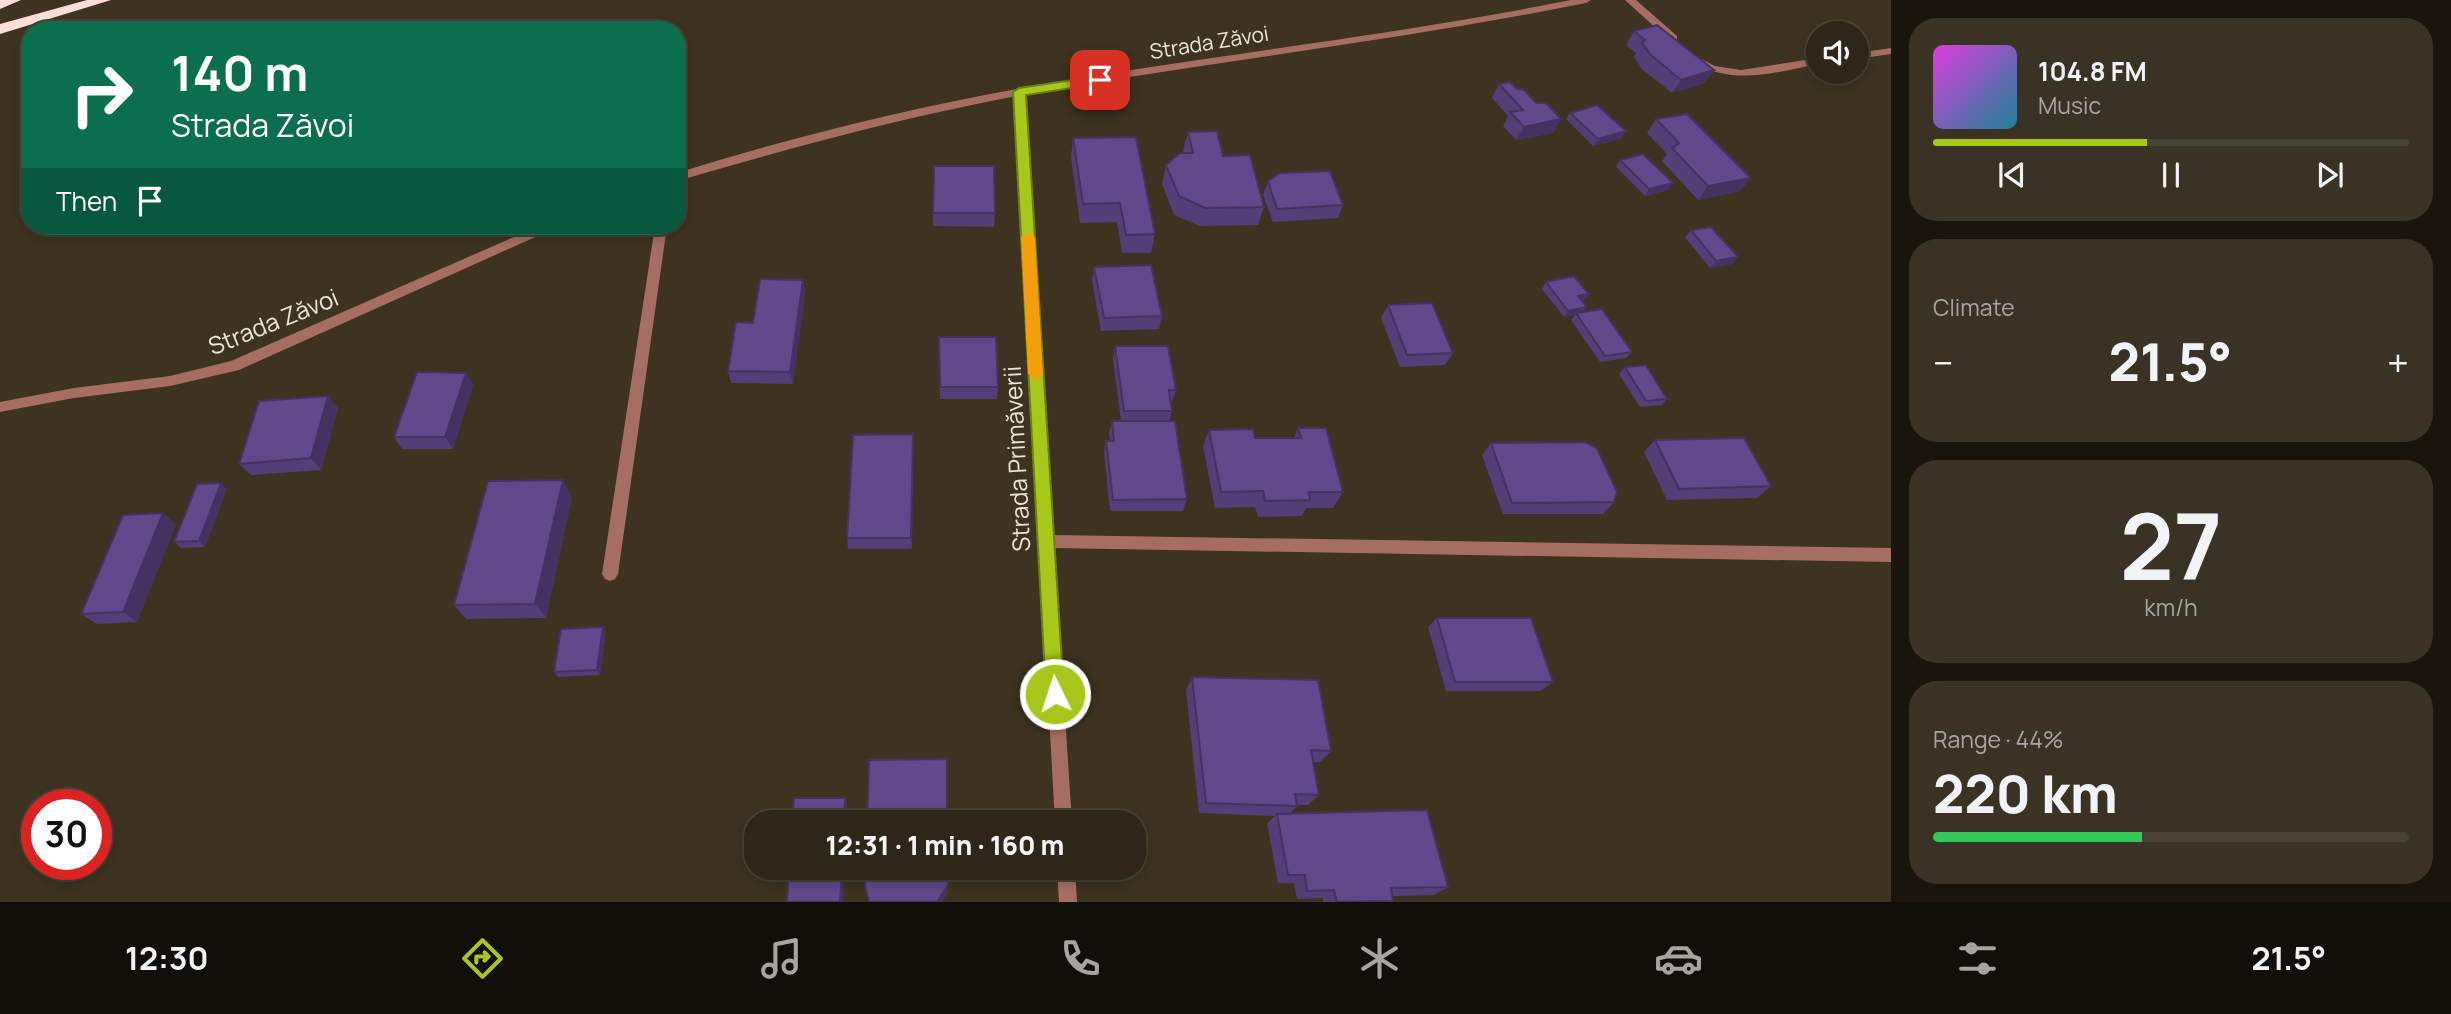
<!DOCTYPE html>
<meta charset="utf-8">
<style>
body{margin:0;font-family:Manrope,sans-serif;background:#3a3225;color:#f1f3f6;height:100vh;display:flex;flex-direction:column;font-size:26px;white-space:nowrap}
*{box-sizing:border-box;margin:0}
p{font-size:23px;color:#a7a5a2}
.icon{flex:none;width:38px;height:38px;fill:none;stroke:currentColor;stroke-width:2;stroke-linecap:round;stroke-linejoin:round}
.map{position:relative;flex:1;overflow:hidden}
.drawer{display:flex;flex-direction:column;gap:18px;padding:18px;background:#19150d;width:560px}
.drawer>*{flex:none}
.top-card{position:absolute;left:21px;top:21px;width:665px;height:214px;border-radius:28px;box-shadow:0 4px 10px #0003,0 0 0 2px #494337;background:#0b6e4f;color:#fff;overflow:hidden}
.controls{position:absolute;left:1806px;top:21px;display:grid;gap:14px}
.controls a{display:grid;place-items:center;width:63px;height:63px;border-radius:50%;background:#2e2618;box-shadow:0 4px 10px #0003,0 0 0 2px #494337;font-size:35px}
.speed{position:absolute;left:21px;top:789px;display:flex;gap:14px;font-size:35px;font-weight:700;text-align:center}
.speed>*{display:grid;place-content:center;width:91px;height:91px;border-radius:50%;background:#2e2618;box-shadow:0 4px 10px #0003,0 0 0 2px #494337;line-height:1}
.speed .limit{border:10px solid #d22;background:#fff;color:#111}
.pin{position:absolute;display:grid;place-items:center;width:60px;height:60px;color:#fff;margin:-30px;border-radius:14px;box-shadow:0 4px 10px #0006}
.me{position:absolute;width:77px;margin:-38px;rotate:356deg;stroke-linejoin:round;filter:drop-shadow(0 0 5px #0008)}
.turn{display:flex;align-items:center;gap:24px;height:147px;padding:0 35px;font-size:32px}
.turn .icon{width:91px;height:91px;stroke-width:2.5}
.turn b{display:block;font-size:49px;line-height:60px}
.then{display:flex;align-items:center;height:66px;padding:0 35px;background:#0003;gap:14px;font-size:26px}
.big{font-size:52px;font-weight:800;line-height:1.1}
.drawer .card{flex:1;display:flex;flex-direction:column;justify-content:center;gap:10px;min-width:0;padding:0 24px;border-radius:28px;background:#3a3225}
.drawer .dial{align-items:center;gap:0}
.dial b{font-size:91px;line-height:1}
.song{display:flex;align-items:center;gap:21px}
.cover{width:84px;height:84px;border-radius:10px;background:linear-gradient(135deg,hsl(300 70% 55%),hsl(190 70% 35%))}
.played{height:7px;border-radius:4px;background:linear-gradient(90deg,#a8c71b 45%,#494337 45%)}
.keys{display:flex;justify-content:space-around;direction:ltr}
.heat{display:flex;justify-content:space-between;align-items:center;font-size:38px;direction:ltr}
.charge{height:10px;border-radius:5px;background:linear-gradient(90deg,#34c759 44%,#494337 0)}
.trip{position:absolute;left:744px;top:810px;width:402px;height:70px;border-radius:28px;background:#2e2618;box-shadow:0 4px 10px #0003,0 0 0 2px #494337;font-weight:800;line-height:70px;text-align:center}
.dock{display:flex;height:112px;justify-content:space-around;align-items:center;background:#120f0a;color:#a7a5a2}
.dock .icon{width:49px;height:49px}
.dock .active{color:#a8c71b}
.dock b{font-size:32px;color:#f1f3f6}
main{display:flex;flex:1;min-height:0}
.map>svg:first-child{display:block}
</style>
<main>
<div class="map">
<svg width="1891" height="902" viewBox="0 0 1891 902">
<rect width="100%" height="100%" fill="#3d3320"/>
<g fill="none" stroke-linecap="round" stroke-linejoin="round">
<path fill="#a66e63" fill-rule="evenodd" d="M1625 0H1636L1677 36V40H1669Z
M1891 48V54L1857 59V53Z
M1699 58 1715 66 1741 70 1818 58V64C1777 72 1734 86 1695 63V59Z
M1019 89 1024 92 1053 535 1891 548V562L1054 548 1072 822H1055L1014 92Z
M655 226H667L618 574 615 579 610 581 605 579 602 574Z
M1057 868H1075L1077 902H1059Z"/>
<path fill="#a66e63" fill-rule="evenodd" d="M1571 0H1591L1586 3C1397 41 1206 62 1016 96 901 118 790 148 677 181V173C789 138 902 110 1017 89 1201 56 1387 37 1571 0Z
M539 226H555L553 229 239 370 170 386 74 398 0 412V402L74 388 170 376 231 361Z"/>
<path fill="#fbded8" fill-rule="evenodd" d="M0 0H21L0 9Z
M87 0H111L0 34V24Z"/>
</g>
<path fill="#533e77" d="M1634 31 1705 83 1672 93 1642 69 1634 57 1636 53 1626 45Z
M1499 84 1517 89 1561 119 1553 133 1516 140 1503 126 1508 116 1492 98Z
M1570 113 1622 138 1593 146 1566 119Z
M1656 119 1751 178 1740 191 1698 200 1662 161 1667 154 1647 133Z
M1188 132 1223 156 1264 207 1258 225 1200 226 1174 215 1162 184 1166 165 1184 153 1183 151Z
M1073 138 1155 234 1151 253H1122L1117 222 1080 223 1071 157Z
M1620 160 1668 190 1645 196 1616 167Z
M1268 181 1343 205 1338 218 1273 222 1263 195Z
M933 213H995L994 227 933 226Z
M1691 230 1738 257 1732 264 1710 268 1685 237Z
M1094 267 1162 316 1159 329 1101 331 1092 280Z
M803 280 805 293 793 384 731 383 728 371 753 323Z
M1546 282 1584 300 1582 301 1587 307 1583 312 1632 352 1626 358 1600 362 1571 320 1575 315 1564 317 1542 289Z
M1388 305 1453 353 1445 365 1400 367 1381 318Z
M939 337 998 387 997 399H940Z
M1115 346 1176 390 1172 402H1171L1172 411 1169 421 1187 499 1183 511H1110L1104 452 1106 441H1110L1109 433 1112 421H1121L1113 359Z
M1625 367 1667 399 1662 405 1640 407 1619 374Z
M466 373 473 385 453 449H402L394 437Z
M328 396 338 408 321 470 251 475 239 464Z
M1298 428 1343 492 1333 508H1306L1302 516 1258 517 1255 507 1215 508 1203 446 1209 430 1255 438H1294Z
M913 434 912 549H848L847 538Z
M1655 440 1771 486 1757 498 1667 500 1644 452Z
M1491 443 1614 502 1603 514H1503L1482 455Z
M227 489 205 547 181 548 174 542Z
M572 497 546 618 466 619 454 605Z
M176 524 137 622 97 624 81 614Z
M1437 618 1553 682 1541 691H1446L1428 627Z
M606 632 600 675 558 677 554 672Z
M1192 677 1331 751 1320 762H1313L1319 795 1308 805H1297V806L1290 813 1448 887 1434 895 1392 896 1393 901 1392 902H1323V898L1297 899 1294 883H1278L1267 823 1275 816 1199 813 1186 690Z"/>
<path fill="#443261" d="M1714 70 1705 83 1672 93 1681 80Z
M1561 119 1553 133 1516 140 1524 127Z
M1626 131 1622 138 1593 146 1598 139Z
M1751 178 1740 191 1698 200 1708 186Z
M1673 183 1668 190 1645 196 1649 189Z
M1738 257 1732 264 1710 268 1716 261Z
M803 280 805 293 793 384 790 372Z
M1589 294 1584 300 1573 303 1578 296Z
M1587 307 1582 313H1576L1575 315 1564 317 1568 311Z
M466 373 473 385 453 449 445 437Z
M328 396 338 408 321 470 311 458Z
M913 434V446L912 549 911 538Z
M563 480 572 497 546 618 535 604Z
M221 483 227 489 205 547 199 541Z
M163 513 176 524 137 622 123 612Z
M603 627 606 632 600 675 597 670Z
M845 798 847 805 846 822H844Z
M842 868H844L843 902H840Z
M948 885V893L942 902H937Z"/>
<path fill="#61488a" stroke="#443261" stroke-width="2" d="M1657 25 1714 70 1681 80 1651 55 1642 43 1645 40 1634 31Z
M1510 82 1517 89 1524 90 1536 103H1546L1561 119 1524 127 1510 112 1523 110 1499 84Z
M1597 105 1626 131 1598 139 1570 113Z
M1687 114 1751 178 1708 186 1672 148 1679 143 1656 119Z
M1217 131 1223 156 1250 155 1264 207 1205 208 1179 196 1166 165 1180 153H1193L1188 132Z
M1136 137 1155 234 1126 235 1120 203 1083 204 1073 138Z
M1643 154 1673 183 1649 189 1620 160Z
M934 166H994L995 213H933Z
M1330 171 1343 205 1277 209 1268 181 1280 173Z
M1711 227 1738 257 1716 261 1691 230Z
M1151 265 1162 316 1104 318 1094 267Z
M1574 276 1589 294 1578 296 1587 307 1568 311 1546 282Z
M760 279 803 280 790 372 728 371 736 322 753 323Z
M1432 303 1453 353 1407 355 1388 305Z
M1602 309 1632 352 1605 356 1576 313Z
M939 337H996L998 387H940Z
M1115 346H1168L1176 390H1169L1172 411H1124Z
M1646 365 1667 399 1646 401 1625 367Z
M417 372 466 373 445 437H394Z
M328 396 311 458 239 464 259 401Z
M1112 421H1175L1187 499 1113 500 1106 441H1114Z
M1298 428H1326L1343 492H1309L1310 500 1265 501 1263 491 1221 492 1209 430 1253 429 1255 438H1301Z
M913 434 911 538H847L853 435Z
M1744 438 1771 486 1679 489 1655 440Z
M1585 442 1597 448 1617 492 1614 502 1512 503 1491 443Z
M563 480 535 604 454 605 488 481Z
M221 483 199 541 174 542 197 484Z
M163 513 123 612 81 614 123 515Z
M1437 618H1531L1553 682H1455Z
M603 627 597 670 554 672 561 629Z
M1192 677 1318 680 1331 751 1311 750 1319 795 1295 794 1297 806 1206 803Z
M947 759V822H867L869 760Z
M794 798H845L844 822H792Z
M1427 810 1448 887 1391 888 1393 901 1337 902 1334 890 1307 891 1305 875H1288L1277 814Z
M789 868H842L840 902H787Z
M865 868H948V885L937 902H869L865 886Z"/>
<path fill="#a8c71b" stroke="#6d8112" stroke-width="2" d="M1100 76 1104 77V83L1026 95 1064 694 1062 701 1055 703 1049 701 1046 694 1013 92 1019 88Z"/>
<path fill="#f59e0b" d="M1028 232 1035 237 1043 374 1036 380 1028 374 1021 237Z"/>
<g text-anchor="middle" dominant-baseline="central" stroke-width="7" stroke-linejoin="round" paint-order="stroke">
<g font-size="21" fill="#ebe5d9" stroke="#3d3320">
<text transform="translate(1209 42) rotate(-9)">Strada Zăvoi</text>
</g>
<g font-size="24" fill="#ebe5d9" stroke="#3d3320">
<text transform="translate(273 321) rotate(-22)">Strada Zăvoi</text>
<text transform="translate(1016 459) rotate(-93)">Strada Primăverii</text>
</g>
</g>
</svg>
<div class="controls">
<a><svg class="icon" aria-label="sound" viewBox="0 0 24 24"><path d="M4 9h4l5-4v14l-5-4H4zM17 9q2 3 0 6"/></svg></a>
</div>
<div class="speed"><div class="limit">30</div></div>
<div class="pin" style="left:1100px;top:80px;background:#d93025"><svg class="icon" aria-label="arrive" viewBox="0 0 24 24"><path d="M6 21V4h12l-3 4 3 4H6"/></svg></div>
<svg class="me" style="left:1055px;top:694px" viewBox="-20 -20 40 40"><circle r="17" fill="#a8c71b" stroke="#fff" stroke-width="3"/><path d="M0-11L8 9 0 5-8 9z" fill="#fff"/></svg>
<div class="trip">12:31 · 1 min · 160 m</div>
<div class="top-card">
<div class="turn"><svg class="icon" aria-label="right" viewBox="0 0 24 24"><path d="M7 20v-9h11M14 6l5 5-5 5"/></svg><div><b>140 m</b>Strada Zăvoi</div></div>
<div class="then">Then<svg class="icon" aria-label="arrive" viewBox="0 0 24 24"><path d="M6 21V4h12l-3 4 3 4H6"/></svg></div>
</div>
</div>
<section class="drawer">
<div class="card">
<div class="song"><i class="cover"></i><div><b>104.8 FM</b><p>Music</p></div></div>
<div class="played"></div>
<div class="keys"><svg class="icon" aria-label="previous" viewBox="0 0 24 24"><path d="M18 5L8 12l10 7zM5 5v14"/></svg><svg class="icon" aria-label="pause" viewBox="0 0 24 24"><path d="M8 5v14M16 5v14"/></svg><svg class="icon" aria-label="next" viewBox="0 0 24 24"><path d="M6 5l10 7-10 7zM19 5v14"/></svg></div>
</div>
<div class="card"><p>Climate</p>
<div class="heat"><a>−</a><b class="big">21.5°</b><a>+</a></div>
</div>
<div class="card dial"><b>27</b><p>km/h</p></div>
<div class="card"><p>Range · 44%</p><b class="big">220 km</b><div class="charge"></div></div>
</section>
</main>
<nav class="dock">
<b>12:30</b>
<svg class="icon active" aria-label="directions" viewBox="0 0 24 24"><path d="M12 3l9 9-9 9-9-9zM9 14v-3h6M13 9l2 2-2 2"/></svg>
<svg class="icon" aria-label="music" viewBox="0 0 24 24"><path d="M9 18V5l10-2v13"/><circle cx="6" cy="18" r="3"/><circle cx="16" cy="16" r="3"/></svg>
<svg class="icon" aria-label="phone" viewBox="0 0 24 24"><path d="M5 4h4l2 5-3 2q2 4 5 5l2-3 5 2v4C11 20 4 13 5 4z"/></svg>
<svg class="icon" aria-label="climate" viewBox="0 0 24 24"><path d="M12 3v18M4 7l16 10M4 17L20 7"/></svg>
<svg class="icon" aria-label="car" viewBox="0 0 24 24"><path d="M5 17H2v-5l4-1 3-4h7l3 4 3 1v5h-3M9 17h6M6 11h13"/><circle cx="7" cy="17" r="2"/><circle cx="17" cy="17" r="2"/></svg>
<svg class="icon" aria-label="filters" viewBox="0 0 24 24"><path d="M4 7h16M4 17h16"/><circle cx="9" cy="7" r="2"/><circle cx="15" cy="17" r="2"/></svg>
<b>21.5°</b>
</nav>
